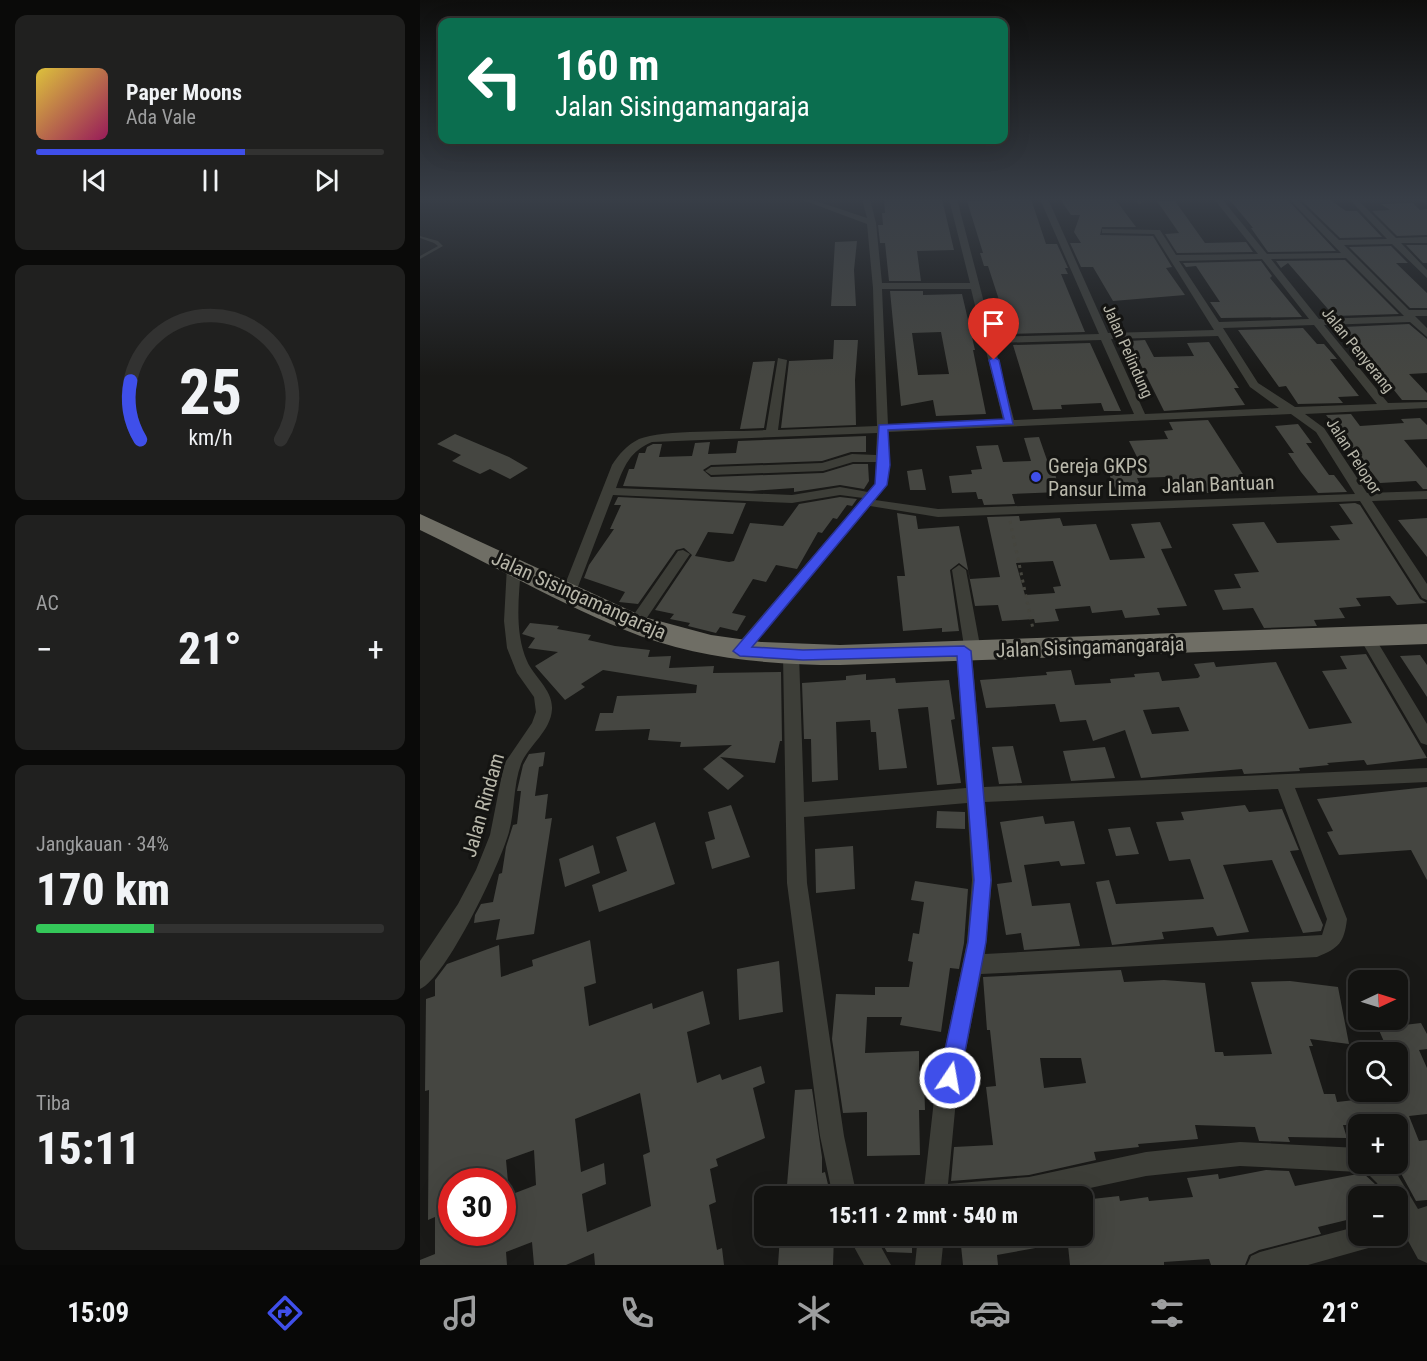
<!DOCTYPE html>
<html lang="id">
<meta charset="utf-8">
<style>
body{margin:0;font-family:"Roboto Condensed",sans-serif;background:#20201f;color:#f1f3f6;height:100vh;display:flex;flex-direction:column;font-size:22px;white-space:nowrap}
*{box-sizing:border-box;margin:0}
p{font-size:20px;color:#9d9e9f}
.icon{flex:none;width:33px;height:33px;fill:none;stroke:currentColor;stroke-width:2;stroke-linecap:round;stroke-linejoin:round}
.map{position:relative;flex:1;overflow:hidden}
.drawer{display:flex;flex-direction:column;gap:15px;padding:15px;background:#0a0a09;width:420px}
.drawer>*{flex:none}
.hud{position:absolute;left:18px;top:18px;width:570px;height:126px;border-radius:12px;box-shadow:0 6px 24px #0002,0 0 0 2px #323231;background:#0b6e4f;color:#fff;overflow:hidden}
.needle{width:39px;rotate:86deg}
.fabs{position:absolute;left:928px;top:970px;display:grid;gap:12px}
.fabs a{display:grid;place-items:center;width:60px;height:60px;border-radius:12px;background:#131311;box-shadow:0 6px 24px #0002,0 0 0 2px #323231;font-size:30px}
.speed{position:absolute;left:18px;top:1168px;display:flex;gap:12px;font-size:30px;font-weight:700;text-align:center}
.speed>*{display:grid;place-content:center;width:78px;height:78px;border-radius:50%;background:#131311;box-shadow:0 6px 24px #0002,0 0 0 2px #323231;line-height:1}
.speed .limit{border:9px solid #d22;background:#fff;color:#111}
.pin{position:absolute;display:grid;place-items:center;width:51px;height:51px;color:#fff;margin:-62px -26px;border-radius:50% 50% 50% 0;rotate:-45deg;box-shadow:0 0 6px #0007}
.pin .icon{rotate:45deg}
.me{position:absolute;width:66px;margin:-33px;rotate:12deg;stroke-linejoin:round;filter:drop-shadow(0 0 4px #0008)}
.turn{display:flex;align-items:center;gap:21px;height:126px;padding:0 18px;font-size:27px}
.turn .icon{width:78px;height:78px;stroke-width:2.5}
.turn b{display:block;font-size:42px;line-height:51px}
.big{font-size:45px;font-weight:800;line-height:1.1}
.drawer .widget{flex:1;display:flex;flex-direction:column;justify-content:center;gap:9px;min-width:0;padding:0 21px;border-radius:12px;background:#20201f}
.drawer .dial{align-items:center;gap:0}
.dial svg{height:156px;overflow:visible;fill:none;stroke:#323231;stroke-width:7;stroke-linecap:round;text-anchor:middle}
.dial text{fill:#f1f3f6;stroke:none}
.song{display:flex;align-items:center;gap:18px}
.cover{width:72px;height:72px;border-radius:9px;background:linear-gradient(135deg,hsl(50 70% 55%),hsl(330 70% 35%))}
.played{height:6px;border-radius:3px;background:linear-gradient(90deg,#3f4fea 60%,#323231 60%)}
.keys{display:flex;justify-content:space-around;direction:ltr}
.heat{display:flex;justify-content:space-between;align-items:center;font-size:33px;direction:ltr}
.charge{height:9px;border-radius:4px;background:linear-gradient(90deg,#34c759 34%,#323231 0)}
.trip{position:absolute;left:334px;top:1186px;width:339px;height:60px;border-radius:12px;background:#131311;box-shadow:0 6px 24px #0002,0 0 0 2px #323231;font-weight:800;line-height:60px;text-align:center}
.dock{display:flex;height:96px;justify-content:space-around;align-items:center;background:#080807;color:#9d9e9f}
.dock .icon{width:42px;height:42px}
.dock .current{color:#3f4fea}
.dock b{font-size:27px;color:#f1f3f6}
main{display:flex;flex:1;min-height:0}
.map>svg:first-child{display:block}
</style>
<main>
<section class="drawer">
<div class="widget">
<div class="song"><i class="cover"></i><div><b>Paper Moons</b><p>Ada Vale</p></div></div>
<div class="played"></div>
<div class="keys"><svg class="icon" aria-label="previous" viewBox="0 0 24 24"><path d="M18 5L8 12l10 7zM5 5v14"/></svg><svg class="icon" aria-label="pause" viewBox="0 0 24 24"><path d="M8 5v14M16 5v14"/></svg><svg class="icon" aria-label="next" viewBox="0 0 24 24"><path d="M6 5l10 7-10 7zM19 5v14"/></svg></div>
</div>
<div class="widget dial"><svg viewBox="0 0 100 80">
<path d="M14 69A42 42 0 1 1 86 69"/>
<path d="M14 69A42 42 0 0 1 9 39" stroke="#3f4fea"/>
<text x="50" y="56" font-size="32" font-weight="700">25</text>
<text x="50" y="72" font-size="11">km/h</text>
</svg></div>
<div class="widget"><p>AC</p>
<div class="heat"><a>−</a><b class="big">21°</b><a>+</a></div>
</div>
<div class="widget"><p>Jangkauan · 34%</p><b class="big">170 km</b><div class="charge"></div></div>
<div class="widget"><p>Tiba</p><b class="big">15:11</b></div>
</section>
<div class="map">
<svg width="1007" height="1265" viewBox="0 0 1007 1265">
<rect width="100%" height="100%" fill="#191917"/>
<path fill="#454641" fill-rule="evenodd" d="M464 199H522L534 250 497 251 501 281H469L465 243H460L458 225H463L462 213H465Z
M611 199 626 244H637L648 268H645L648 274H641L665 332 590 334 568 266H564L560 253H563L547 201Z
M640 199H695L716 227H682L680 235 733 236 752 267 746 268 765 295 693 301 673 267H661L650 243H661L654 232 660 215H651Z
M809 199H867L916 251 848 252 831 228H833Z
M880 199H909L926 211H937L962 237 920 238Z
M737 201H755L785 243 826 242 833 252 757 253 745 234 759 233Z
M993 203 1000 210 1007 209V235L977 236 952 211 970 210 961 204Z
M437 241 434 270 436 306H411L415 242Z
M986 245H1007V263H1003Z
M971 246 988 263H976L1007 293V308H990L929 247Z
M925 260 979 314 914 316 868 263 861 268 856 261Z
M841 261 852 276 850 278 882 317 801 318 790 302H800L776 266 766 267 763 263Z
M470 291H503V295L542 294 555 350H553L566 414 516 416 513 400 481 406ZM521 332 529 374 498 375 492 333Z
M989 324 1007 339V373L989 374 1007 393V400H982L923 327Z
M883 328 897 344H904L917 359H910L939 396 918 397 923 403 878 404 866 386 859 387 818 330Z
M414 340H438L435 380 436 425 361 428 369 361 413 359Z
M725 340 734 357 774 356 767 343 789 342 819 388H814L825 405 744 411 709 341Z
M670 343 701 411H684L681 403 641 405 642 409 613 410 593 345Z
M355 361 344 428 320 429 333 362Z
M931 414 940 426 984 423 981 419 1000 418 1007 425V439L984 440 1007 468V489H1003L996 481 960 483 906 415Z
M788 420 826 479 798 480 805 492 787 493 784 488 752 490 745 477 717 478 724 494 698 495 686 467 721 465 709 441 748 439 744 431 753 430 749 422Z
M878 424 892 443H886L909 475H914L927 492 898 493 881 472 868 453H874L855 426Z
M35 434 89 457 108 468 90 479 70 469 60 474 32 461 41 455 17 444Z
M446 436V452H431L402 461 291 465 283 470 291 477 403 473 433 464H448L449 481 444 489 420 485 374 492V488L331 491 203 486 209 469H214L219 453H225L227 447 233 444H242L239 457 272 456 275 443 290 442 288 454 316 453 318 441Z
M619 437 627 460 631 459 640 492 592 494 595 504 564 505 562 499H558L556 492 532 493 529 476 552 474 551 470 562 469 556 446 578 445 583 462 611 461 604 438Z
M502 469 506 490H490L487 471Z
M198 497 326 503 313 534 288 532 275 556 309 562 314 561 330 523 363 526 379 504 420 497 437 499 432 506 427 505 417 519 413 518 402 533 398 532 377 569 356 565 346 582 333 579 312 613 326 616 317 631 300 627 296 633 268 626 270 623 250 619 254 614 235 610 272 555 264 548 256 550 218 604 199 602 205 592 164 578 169 565 194 529H190L201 505H194Z
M935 503 940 505 1000 599 1007 603 977 605 970 596 936 598 941 606 919 608 925 618 894 620 897 626 844 628 833 608 803 610 794 590 821 588 814 574 839 572 812 524 844 522 857 543 920 540 910 526 933 524 919 504Z
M477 513 496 516 498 529 539 526 550 579 580 577 567 517 599 516 600 521 640 518 643 526 676 524 690 560 725 558 711 524 740 522 752 548 741 549 767 606 737 608 740 615 705 618 702 610 672 613 670 606 635 609 639 621 615 623 614 619 582 621 578 605 555 606 548 570 539 563 530 570 539 631 522 632V628L483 631 477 576H485ZM633 561 641 586 633 587 635 593 605 595 596 563Z
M1007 518V557L978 520Z
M110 623 139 626 137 629 171 635 168 640 195 646 230 650 228 657 251 656 249 668 294 666 293 673 361 672 362 741H360L355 763 300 757 324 776 308 790 283 769 312 745 260 747 261 742 228 740 230 729 175 731 180 713H193L197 696 276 693 277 685 183 670 161 684 165 687 145 700 115 666 138 652 108 648 115 638 102 634Z
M946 654 1007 758 947 765 944 760 907 763 909 765 879 768 880 771 824 774 822 769 721 778 705 730 673 741 666 720 640 722 635 704 566 708 560 680 627 675 626 672 651 670 655 685 691 683 690 679 715 677 714 674 739 672 742 681 778 678 780 676 774 664 794 662 796 667 856 662 889 729 932 723 902 671 927 669 920 656ZM759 707 769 731 732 734 723 710Z
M1000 655 1007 665V697L980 656Z
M446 674V680L475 678 476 683 529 680 535 719 531 720 541 783 517 785 508 707 478 709 487 768 459 770 456 732H451L450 720 416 722 418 780 392 782 391 739H384L382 683 426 680V676Z
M593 746 602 783 579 784 572 747Z
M685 747 695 778 651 781 643 751Z
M125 752 123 766 119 767 115 796 128 794 125 819 132 818 114 934 76 940 80 919 54 923 55 915 61 904 73 902 79 874 82 873 86 847 93 825 97 824 101 791H97L103 765 109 754Z
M1007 787V880L991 850 919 855 907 832 913 831 897 799Z
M311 805 330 857 292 869 285 842 295 839 288 812Z
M825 805 829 812 862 809 879 850 870 851 903 925 901 931 883 933 852 860 803 865 829 932 797 936 793 927 742 932 744 939 692 945 676 882 689 880 696 904 784 899 770 859 749 861 736 822 764 820 761 812Z
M517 811 545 812V829L516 828Z
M623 816 625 824 654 821 665 864 641 866 639 861 604 865 612 906 650 903 660 946 604 950 601 933 586 935 577 884 592 882 580 822Z
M235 822 255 884 179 912 172 885 207 871 196 837Z
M710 827 719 854 696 856 688 829Z
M173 845 180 873 145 887 139 859Z
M433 846 435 889 396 893 395 849Z
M495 881 548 889 544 943 539 969 530 968 521 1032 480 1025 482 1017H447L445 1053 499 1051V1079H504L505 1110H499L500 1155 447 1156V1112L423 1113 412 1039 416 994 455 995V987H489L493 962 488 961 493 933 499 934 504 902 491 900Z
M170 940 176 983 164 987 169 1026 232 1003 233 1009 283 991 290 1024 267 1032 277 1083 300 1074 302 1080 341 1066 345 1083 333 1088 345 1138 296 1159 298 1166 290 1169 296 1202 289 1205 297 1250 302 1248 304 1265H175L174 1253 146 1265H114L112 1242 86 1252 87 1265H0V1260L15 1254V1217L8 1220 9 1090 5 1091 6 999 15 996V980L27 964 79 945 81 977 113 966 112 960ZM220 1093 230 1152 223 1155 231 1206 167 1232 162 1194 186 1184 184 1163 161 1172 155 1119ZM114 1150 116 1185 82 1198V1233H32V1182H88L86 1160Z
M359 961 363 1012 319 1020 317 969Z
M701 970 704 982 744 980 785 983 795 1052H803L804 1056 852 1054 831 982 870 981 918 987 929 1044 890 1039 893 1046H889L904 1094H915L917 1102 988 1094 978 1072V1053H969L958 1028 1001 1023 1007 1034V1049L999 1050 1007 1068V1114L989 1116 999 1141 1007 1140V1200L996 1201 978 1168V1125H923L927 1138 868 1137 870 1142 839 1141 835 1127 775 1125 778 1139 718 1144 719 1147 674 1152 676 1160 609 1175 531 1181 534 1147 573 1145 566 1087 576 1086 570 1030H567L563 977ZM620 1058H661L666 1083 624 1088Z
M392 1089 402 1157V1173L405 1172 411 1197H366L375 1090Z
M846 1170 869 1171 875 1186 943 1173 955 1184 961 1197H939V1217L898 1227 901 1234 839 1250 829 1255 825 1265H791L789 1259 744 1262V1265H650L647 1236H663V1207H673L672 1199 699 1196 700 1201 728 1197 729 1201 773 1197 767 1178 798 1174 799 1179Z
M452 1184H497V1197H451Z
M360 1236H414L413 1265H358Z
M458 1236H492V1253L467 1252Z
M540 1236H642L643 1243 577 1255 578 1265H543Z"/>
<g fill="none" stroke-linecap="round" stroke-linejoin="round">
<path stroke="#45453e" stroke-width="3" stroke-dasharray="3 4.5" stroke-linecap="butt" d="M590 521 613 629"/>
<path fill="#3d3e38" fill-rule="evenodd" d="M715 199H719L722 203 719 204Z
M0 236 18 241 23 246 0 259V256L18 246 14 243 0 238Z"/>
<path fill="#3d3e38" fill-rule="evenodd" d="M380 199H390L447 218 442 199H450L456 223 462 283H550L529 199H537L573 337 679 334 620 199H628L688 333 794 330 734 234 685 233H682V229L740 230 756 255 838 254 794 199H802L847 254 921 253 869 199H877L919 240 967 239 929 199H937L976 238 1007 237V243H981L1007 270V278L972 244 924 245 989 310H1007V316H995L1007 328V337L990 322 904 325 968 403 1007 402V408L885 414 904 428 947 493 1007 491V499L952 501 1007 584V600L1002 598 940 501 518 517 450 506 325 655H315L312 651 315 647 443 498 420 495 372 503 193 495 156 592 154 595H144L142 592 192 465C199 454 207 445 219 439 243 429 317 432 346 430L358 358 367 360 358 430 457 426 453 288 447 224ZM926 258 984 316 899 319 851 259ZM842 259 889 319 799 322 759 261ZM462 289H551L583 420 468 425ZM894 325 957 404 875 407 838 383 803 328ZM798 336 830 387 859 408 725 414 691 339ZM681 340 714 414 594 420 574 343ZM871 414 896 432 935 494 518 509 455 500 467 485 470 459 468 432ZM457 433 456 455 432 454 402 463 291 467 285 471 291 475 403 471 433 462H456L455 484 448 492 420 487 372 495 196 488C204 466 210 451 232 442Z
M998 199H1006L1007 205Z
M263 550 270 554 220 628H210L208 624 210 620 258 551Z
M94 561 101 566C99 597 94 631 107 661 114 677 133 690 132 709 131 731 109 745 101 764 93 786 95 810 89 832 81 862 26 979 0 989V961L38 904 56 870 70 835 84 764 112 723 116 712 114 697 97 673 87 648 84 621 87 566Z
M539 565 546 570 561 651 558 655 552 656 564 787 1007 768V782L875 788 927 919C924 943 919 948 897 957L561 974 536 1100 528 1184 609 1177 726 1152 820 1142 939 1148V1164H971L998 1209 1007 1206V1263L998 1259 987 1239 978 1241 969 1238 968 1236H978V1197H964L957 1183 944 1170 939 1172 820 1166 726 1176 628 1197H503L514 1100 547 942 552 880 547 803 384 817 387 883 424 1136 437 1197H413L400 1136 367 883 363 655 371 649 379 655 384 802 546 788 536 651 539 647 544 646 532 570ZM858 789 907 919 902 935 565 954 572 880 565 802Z
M947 632 952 633 1007 724V745L1001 743 939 637Z
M939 1226V1236H963L959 1245 888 1265H827L831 1256 840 1252Z
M428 1236H455L471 1265H444Z
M498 1236H524L521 1265H495Z"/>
<path fill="#6f6e65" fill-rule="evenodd" d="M0 514 224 617 291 635 341 642 420 645 1007 624V644L420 665C348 665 272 658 205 630 135 601 68 563 0 530Z"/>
</g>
<linearGradient id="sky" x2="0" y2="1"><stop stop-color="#0e0e0d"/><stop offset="0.53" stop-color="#383e47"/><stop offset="1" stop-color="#383e47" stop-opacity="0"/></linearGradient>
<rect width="1007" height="376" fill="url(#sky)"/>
<path fill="#3f4fea" stroke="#293398" stroke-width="1.5" d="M574 357 579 360 593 424 468 430 470 465 467 485 332 647 383 650 544 646 551 651 571 880 566 942 540 1078 537 1085 530 1088 522 1085 519 1078 548 942 554 880 537 656 383 660 320 656 313 651 455 484 459 425 584 419 569 360Z"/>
<circle fill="#3f4fea" stroke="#141412" stroke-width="2" cx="616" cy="477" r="6"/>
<g text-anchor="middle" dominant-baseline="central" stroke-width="6" stroke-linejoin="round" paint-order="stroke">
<g font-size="16" fill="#b8b7aa" stroke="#141412">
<text transform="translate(938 350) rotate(51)">Jalan Penyerang</text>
<text transform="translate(708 351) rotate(66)">Jalan Pelindung</text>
<text transform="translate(934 456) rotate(57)">Jalan Pelopor</text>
</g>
<g font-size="20" fill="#b8b7aa" stroke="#141412" text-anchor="start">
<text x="628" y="466">Gereja GKPS<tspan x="628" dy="23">Pansur Lima</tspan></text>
</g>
<g font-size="20" fill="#b8b7aa" stroke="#141412">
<text transform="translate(798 484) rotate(-2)">Jalan Bantuan</text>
<text transform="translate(159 595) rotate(24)">Jalan Sisingamangaraja</text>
<text transform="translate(670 647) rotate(-2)">Jalan Sisingamangaraja</text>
<text transform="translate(63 805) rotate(-74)">Jalan Rindam</text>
</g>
</g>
</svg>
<div class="fabs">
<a><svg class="needle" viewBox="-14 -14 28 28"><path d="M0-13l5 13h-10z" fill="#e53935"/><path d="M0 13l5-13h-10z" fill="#9d9e9f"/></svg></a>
<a><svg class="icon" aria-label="search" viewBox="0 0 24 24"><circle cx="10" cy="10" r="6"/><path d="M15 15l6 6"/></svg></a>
<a>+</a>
<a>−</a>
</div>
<div class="speed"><div class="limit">30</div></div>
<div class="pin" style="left:574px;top:360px;background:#d93025"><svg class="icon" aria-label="arrive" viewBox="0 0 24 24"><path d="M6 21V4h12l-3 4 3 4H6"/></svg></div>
<svg class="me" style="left:530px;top:1078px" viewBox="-20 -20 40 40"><circle r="17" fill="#3f4fea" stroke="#fff" stroke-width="3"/><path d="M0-11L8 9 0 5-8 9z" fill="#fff"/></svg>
<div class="trip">15:11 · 2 mnt · 540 m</div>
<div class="hud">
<div class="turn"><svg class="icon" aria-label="left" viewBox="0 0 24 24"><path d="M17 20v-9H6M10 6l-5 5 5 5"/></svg><div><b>160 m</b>Jalan Sisingamangaraja</div></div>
</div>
</div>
</main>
<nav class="dock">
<b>15:09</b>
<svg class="icon current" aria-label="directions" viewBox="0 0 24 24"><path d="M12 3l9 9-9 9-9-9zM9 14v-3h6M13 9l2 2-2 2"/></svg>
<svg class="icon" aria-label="music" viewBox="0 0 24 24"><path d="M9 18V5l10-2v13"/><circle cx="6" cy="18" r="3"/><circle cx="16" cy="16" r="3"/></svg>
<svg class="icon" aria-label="phone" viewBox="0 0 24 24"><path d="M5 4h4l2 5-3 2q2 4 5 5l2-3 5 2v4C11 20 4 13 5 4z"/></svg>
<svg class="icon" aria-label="climate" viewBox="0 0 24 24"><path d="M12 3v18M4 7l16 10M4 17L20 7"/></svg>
<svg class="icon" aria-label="car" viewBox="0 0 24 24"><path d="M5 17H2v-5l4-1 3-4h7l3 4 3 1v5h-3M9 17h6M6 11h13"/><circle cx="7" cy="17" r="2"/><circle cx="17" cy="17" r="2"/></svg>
<svg class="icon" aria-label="filters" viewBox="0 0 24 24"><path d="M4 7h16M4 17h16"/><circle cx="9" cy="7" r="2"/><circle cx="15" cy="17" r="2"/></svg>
<b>21°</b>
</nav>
